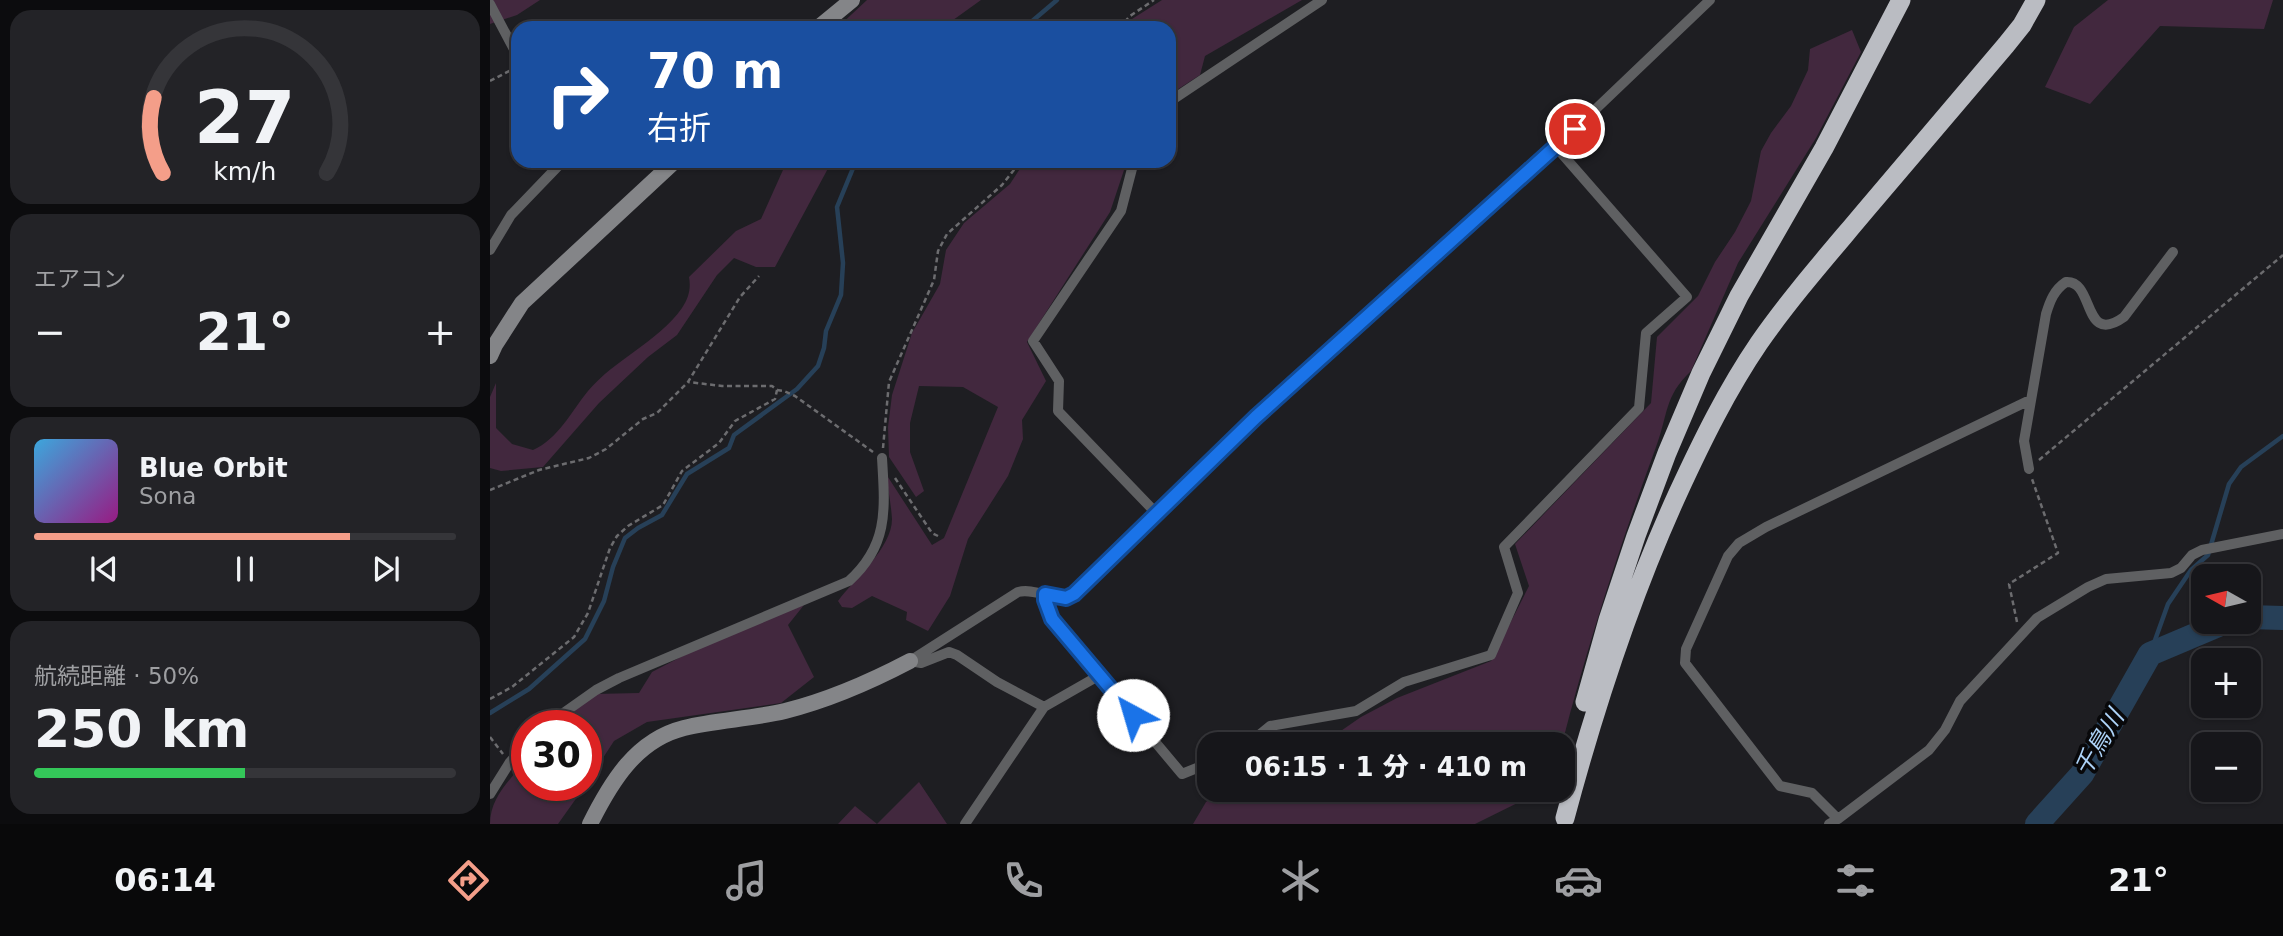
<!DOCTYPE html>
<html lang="ja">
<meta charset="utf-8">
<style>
body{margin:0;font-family:"DejaVu Sans","Noto Sans JP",sans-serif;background:#232327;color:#f1f3f6;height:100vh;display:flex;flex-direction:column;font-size:26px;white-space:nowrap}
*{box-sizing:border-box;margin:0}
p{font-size:23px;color:#9e9fa2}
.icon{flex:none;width:38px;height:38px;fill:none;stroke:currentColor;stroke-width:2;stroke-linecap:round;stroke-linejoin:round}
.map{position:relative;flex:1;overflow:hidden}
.sheet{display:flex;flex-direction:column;gap:10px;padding:10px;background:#0c0c0e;width:490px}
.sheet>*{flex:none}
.banner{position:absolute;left:21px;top:21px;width:665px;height:147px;border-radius:21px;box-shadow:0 2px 5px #0004,0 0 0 2px #353539;background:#1a4fa0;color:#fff;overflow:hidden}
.needle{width:46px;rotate:278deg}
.controls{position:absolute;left:1701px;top:564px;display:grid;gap:14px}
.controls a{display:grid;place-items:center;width:70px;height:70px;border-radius:14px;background:#16161a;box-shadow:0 2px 5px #0004,0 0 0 2px #353539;font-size:35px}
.speed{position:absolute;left:21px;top:710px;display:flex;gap:14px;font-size:35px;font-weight:700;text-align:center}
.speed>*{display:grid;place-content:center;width:91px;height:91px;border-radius:50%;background:#16161a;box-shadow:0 2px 5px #0004,0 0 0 2px #353539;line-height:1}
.speed .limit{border:10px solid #d22;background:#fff;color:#111}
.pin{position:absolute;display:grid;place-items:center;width:60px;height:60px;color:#fff;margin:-30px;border:4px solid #fff;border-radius:50%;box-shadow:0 2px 7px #0007}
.me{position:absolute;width:77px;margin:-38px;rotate:321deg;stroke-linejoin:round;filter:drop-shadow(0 0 5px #0008)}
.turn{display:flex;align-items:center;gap:24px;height:147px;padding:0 21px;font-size:32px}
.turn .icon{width:91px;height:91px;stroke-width:2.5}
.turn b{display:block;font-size:49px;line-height:60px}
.big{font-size:52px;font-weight:800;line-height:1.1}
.sheet .tile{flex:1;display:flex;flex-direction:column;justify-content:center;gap:10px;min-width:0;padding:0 24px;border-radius:21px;background:#232327}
.sheet .dial{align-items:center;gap:0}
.dial svg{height:182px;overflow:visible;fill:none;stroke:#353539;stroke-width:7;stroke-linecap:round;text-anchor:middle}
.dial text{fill:#f1f3f6;stroke:none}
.song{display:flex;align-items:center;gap:21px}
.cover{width:84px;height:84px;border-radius:10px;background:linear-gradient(135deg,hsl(200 70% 55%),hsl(310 70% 35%))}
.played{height:7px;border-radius:4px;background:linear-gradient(90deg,#f49e89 75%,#353539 75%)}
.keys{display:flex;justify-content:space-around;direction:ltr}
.heat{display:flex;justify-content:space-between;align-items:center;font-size:38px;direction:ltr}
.charge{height:10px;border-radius:5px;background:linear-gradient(90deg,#34c759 50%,#353539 0)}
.trip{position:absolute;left:707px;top:732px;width:378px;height:70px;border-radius:21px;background:#16161a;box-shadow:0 2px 5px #0004,0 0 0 2px #353539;font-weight:800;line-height:70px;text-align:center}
.tab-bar{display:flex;height:112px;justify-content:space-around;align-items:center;background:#09090a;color:#9e9fa2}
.tab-bar .icon{width:49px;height:49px}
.tab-bar .current{color:#f49e89}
.tab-bar b{font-size:32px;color:#f1f3f6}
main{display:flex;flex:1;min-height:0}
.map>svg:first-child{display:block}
</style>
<main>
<section class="sheet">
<div class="tile dial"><svg viewBox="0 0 100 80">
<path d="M14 69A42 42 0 1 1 86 69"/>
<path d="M14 69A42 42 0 0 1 10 36" stroke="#f49e89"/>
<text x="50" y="56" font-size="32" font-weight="700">27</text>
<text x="50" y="72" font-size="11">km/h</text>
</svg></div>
<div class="tile"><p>エアコン</p>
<div class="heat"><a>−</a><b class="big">21°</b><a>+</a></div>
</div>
<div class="tile">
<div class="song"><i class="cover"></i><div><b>Blue Orbit</b><p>Sona</p></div></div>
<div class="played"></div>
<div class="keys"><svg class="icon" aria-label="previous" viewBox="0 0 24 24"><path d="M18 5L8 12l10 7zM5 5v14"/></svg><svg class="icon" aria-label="pause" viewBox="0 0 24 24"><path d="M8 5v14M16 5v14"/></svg><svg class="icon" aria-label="next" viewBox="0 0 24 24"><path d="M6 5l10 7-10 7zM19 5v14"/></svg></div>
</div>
<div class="tile"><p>航続距離 · 50%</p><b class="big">250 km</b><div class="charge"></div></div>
</section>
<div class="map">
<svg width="1793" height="824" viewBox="0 0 1793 824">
<rect width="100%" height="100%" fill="#1e1e22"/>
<path fill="#42283e" d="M0 0H50L27 15 0 24Z
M377 0H491L452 28H347Z
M672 0H812L715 56 710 75 679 95V28H634L642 19Z
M1618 0H1783L1774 29 1670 26 1600 104 1555 87 1584 27Z
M1362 30 1371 52 1326 138 1248 263 1201 371C1174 396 1178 416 1166 447 1130 545 1098 643 1072 744H832L871 717 907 698 1001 661 1039 586 1025 544 1161 403 1167 337 1208 296 1225 262 1245 232 1261 201 1271 151 1281 133 1301 106 1318 70 1320 49Z
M297 161H342L285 267H266L244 258 227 275 187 335 158 357 109 403 53 467 11 471 0 468V397L6 383V428L22 444 43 450C68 439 81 412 98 391 125 359 168 342 192 308 199 298 201 288 199 277L246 231 271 219Z
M535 161H637L620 212 537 342 556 381 532 420 533 439 518 476 478 539 460 596 438 631 416 620 417 612 382 596 362 608 352 607 348 601C365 578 402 548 402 519 401 504 398 489 396 474L442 545 454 538 508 407 473 387 429 386 420 423V452L434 491 426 497 399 457 398 427 402 395 422 333 450 284 456 250 474 223 520 184Z
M314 605 298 625 324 677 291 703 157 722 124 741 96 784V726H65L105 694 149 693 162 672 231 636Z
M37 759V786H95L68 824H0C0 797 21 779 37 759Z
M429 782 457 824H387Z
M732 789H1056L985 824H703L716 802Z
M365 806 387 824H348Z"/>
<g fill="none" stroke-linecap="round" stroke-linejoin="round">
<path stroke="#274058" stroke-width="4.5" d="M534 28 567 0
M1660 654 1678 604 1701 570 1718 555 1739 484 1751 467 1793 436
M0 713 39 689 95 639 114 601 123 567 135 538 148 528 172 515 197 474 239 448 244 435 307 389 328 366 334 348 336 331 351 295 353 263 347 207 366 161"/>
<path stroke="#274058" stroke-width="24" d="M1759 617 1793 618
M1547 824 1592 774 1660 654 1738 621"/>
<path stroke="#6c6c6f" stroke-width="2.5" stroke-dasharray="5 3.5" stroke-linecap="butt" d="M629 28 640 16 664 0
M0 81 25 68
M287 390 294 391 305 396 383 452
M393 448 399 382 444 280 448 251 457 234 512 185 531 161
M1549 460 1793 255
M405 478 442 533 450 537
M0 490 49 470 99 458 116 449 153 419 167 413 198 382 250 297 269 276
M1527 622 1519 584 1568 553 1542 479
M0 699 22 687 84 637 98 613 120 548 127 536 138 526 173 505 192 471 229 443 245 421 285 399 287 390 282 386H232L198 382
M0 737 13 754"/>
<path stroke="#5f6062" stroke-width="10" d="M0 4 28 57
M679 102 832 0
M644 161 631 211 543 341 569 381 568 411 667 514
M0 250 21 215 73 161
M1539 469 1534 441 1556 314C1560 301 1564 290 1576 282 1605 280 1592 347 1634 317L1683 252
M555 594V600L562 619 692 774 719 763
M420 661 528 592C547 587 565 604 584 594L766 417 1066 147 1220 0
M420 661 431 663 459 652 467 655 507 682 554 707
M55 726 106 690 129 678 359 581C399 545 395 509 392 458
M758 744 780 726 866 711 914 682 1001 655 1028 593 1014 547 1149 408 1156 333 1197 297 1066 147
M0 794 20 762 37 743
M1348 819 1322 793 1290 786 1195 663 1196 649 1238 556 1249 543 1276 527 1540 400
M475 824 554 707 610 675
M1339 824 1348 819 1439 750 1455 730 1470 701 1547 618 1598 587 1616 579 1681 573 1691 568 1702 555 1712 550 1793 534"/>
<path stroke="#848588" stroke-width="16" d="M328 28 362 0
M0 356 5 345 32 303 185 161
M100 824C121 782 146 740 194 728 227 720 262 719 295 711 339 700 380 682 420 661"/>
<path stroke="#babcc2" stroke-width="19" d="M1095 702 1118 620 1146 536 1177 453 1211 373 1249 296 1334 148 1411 0
M1075 818C1105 706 1140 598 1188 493 1212 441 1237 390 1269 343 1301 297 1339 254 1375 211 1422 155 1469 100 1516 45L1532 25 1546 0"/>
</g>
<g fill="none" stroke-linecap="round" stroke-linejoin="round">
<g stroke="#114b97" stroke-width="18">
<path id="route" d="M643 715 562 619 555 600V594L576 598 584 594 766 417 1085 129"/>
</g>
<use href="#route" stroke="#1a73e8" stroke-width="12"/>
</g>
<g text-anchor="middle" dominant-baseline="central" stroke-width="7" stroke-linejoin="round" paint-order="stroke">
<g font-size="24" font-style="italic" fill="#add3f8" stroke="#08080a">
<text transform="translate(1609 743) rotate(-59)">千鳥川</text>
</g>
</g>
</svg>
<div class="controls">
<a><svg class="needle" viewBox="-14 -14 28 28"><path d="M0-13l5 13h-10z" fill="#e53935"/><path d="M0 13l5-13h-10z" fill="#9e9fa2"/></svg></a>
<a>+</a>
<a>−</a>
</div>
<div class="speed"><div class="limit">30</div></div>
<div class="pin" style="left:1085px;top:129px;background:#d93025"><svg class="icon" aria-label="arrive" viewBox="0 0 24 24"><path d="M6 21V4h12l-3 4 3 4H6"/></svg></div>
<svg class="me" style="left:643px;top:715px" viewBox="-20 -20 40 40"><circle r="19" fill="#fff"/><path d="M0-13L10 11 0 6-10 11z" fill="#1a73e8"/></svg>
<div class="trip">06:15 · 1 分 · 410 m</div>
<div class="banner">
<div class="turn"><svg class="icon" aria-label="right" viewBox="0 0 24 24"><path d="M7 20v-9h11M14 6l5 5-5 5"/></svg><div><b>70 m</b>右折</div></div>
</div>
</div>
</main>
<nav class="tab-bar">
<b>06:14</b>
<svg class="icon current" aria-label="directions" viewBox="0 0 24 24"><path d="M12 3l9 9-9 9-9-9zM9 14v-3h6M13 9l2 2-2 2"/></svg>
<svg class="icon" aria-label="music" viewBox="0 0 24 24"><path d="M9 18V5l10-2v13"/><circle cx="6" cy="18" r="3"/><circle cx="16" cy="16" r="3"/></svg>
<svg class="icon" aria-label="phone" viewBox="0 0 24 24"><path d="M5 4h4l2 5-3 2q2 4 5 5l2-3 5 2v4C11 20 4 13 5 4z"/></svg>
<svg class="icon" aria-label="climate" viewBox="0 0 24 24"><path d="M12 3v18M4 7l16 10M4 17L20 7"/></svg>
<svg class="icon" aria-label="car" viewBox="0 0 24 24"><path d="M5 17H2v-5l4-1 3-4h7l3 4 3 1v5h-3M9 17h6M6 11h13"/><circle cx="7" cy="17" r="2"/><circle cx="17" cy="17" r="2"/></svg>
<svg class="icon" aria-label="filters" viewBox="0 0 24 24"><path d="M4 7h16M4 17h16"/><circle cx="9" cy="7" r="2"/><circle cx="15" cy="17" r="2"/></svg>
<b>21°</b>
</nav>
